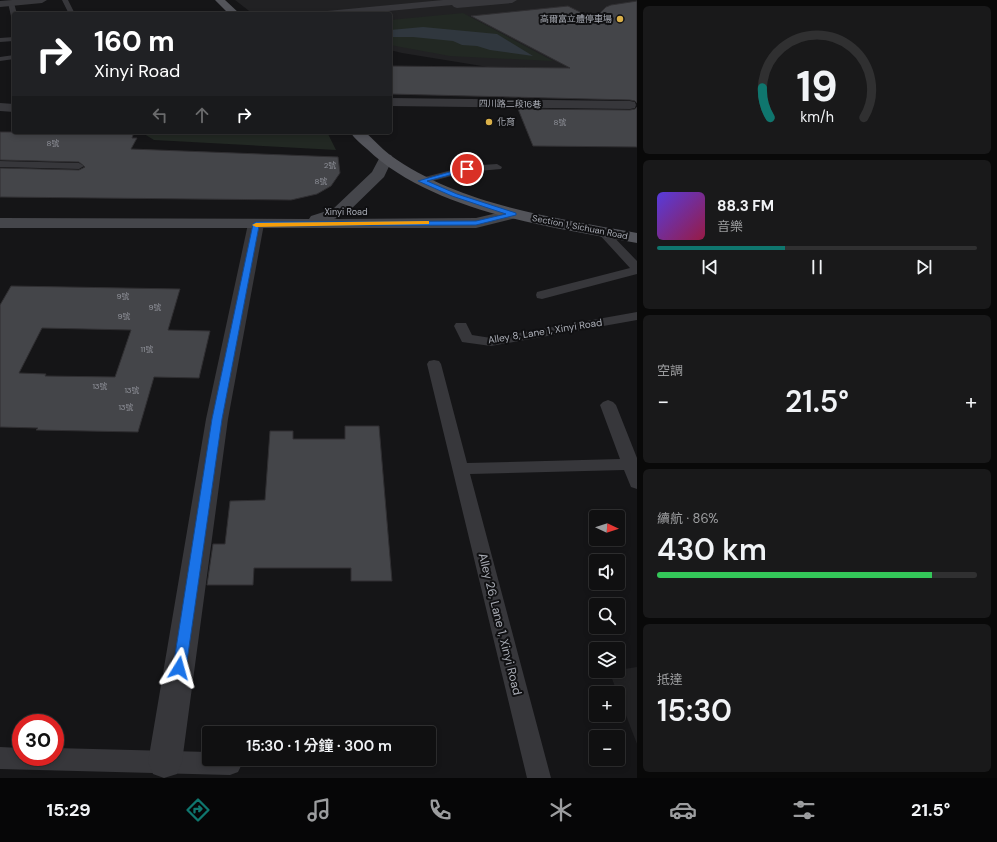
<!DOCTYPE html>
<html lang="zh-TW">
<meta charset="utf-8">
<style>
body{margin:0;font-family:"DM Sans","Noto Sans TC",sans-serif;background:#19191a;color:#f1f3f6;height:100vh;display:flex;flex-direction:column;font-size:15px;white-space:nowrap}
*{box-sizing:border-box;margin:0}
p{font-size:13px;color:#9c9d9f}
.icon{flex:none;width:22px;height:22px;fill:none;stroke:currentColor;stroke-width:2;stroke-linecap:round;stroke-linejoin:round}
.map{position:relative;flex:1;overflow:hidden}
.drawer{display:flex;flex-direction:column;gap:6px;padding:6px;background:#090909;width:360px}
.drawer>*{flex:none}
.guide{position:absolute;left:12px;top:12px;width:380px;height:122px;border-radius:4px;box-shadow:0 2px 6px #0003,0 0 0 1px #303031;background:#202124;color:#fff;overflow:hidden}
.needle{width:26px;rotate:94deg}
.buttons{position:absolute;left:589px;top:510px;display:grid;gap:8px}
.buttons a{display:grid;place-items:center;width:36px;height:36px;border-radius:4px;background:#101011;box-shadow:0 2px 6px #0003,0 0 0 1px #303031;font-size:20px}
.speed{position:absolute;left:12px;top:714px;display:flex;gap:8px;font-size:20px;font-weight:700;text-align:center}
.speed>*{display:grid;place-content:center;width:52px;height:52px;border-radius:50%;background:#101011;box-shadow:0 2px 6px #0003,0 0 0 1px #303031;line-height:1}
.speed .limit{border:6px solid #d22;background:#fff;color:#111}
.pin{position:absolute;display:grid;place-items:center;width:34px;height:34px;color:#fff;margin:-17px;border:2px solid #fff;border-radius:50%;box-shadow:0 1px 4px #0007}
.me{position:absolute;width:44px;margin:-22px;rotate:8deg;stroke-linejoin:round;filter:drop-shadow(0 0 3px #0008)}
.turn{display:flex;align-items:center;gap:14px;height:84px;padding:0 16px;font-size:18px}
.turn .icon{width:52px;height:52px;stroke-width:2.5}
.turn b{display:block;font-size:28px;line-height:34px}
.lanes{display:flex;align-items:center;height:38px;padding:0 16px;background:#0003;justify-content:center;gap:20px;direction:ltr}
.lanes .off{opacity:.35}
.big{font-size:30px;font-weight:600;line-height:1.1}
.drawer .card{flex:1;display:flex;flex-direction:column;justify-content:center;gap:6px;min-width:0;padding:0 14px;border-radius:6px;background:#19191a}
.drawer .dial{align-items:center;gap:0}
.dial svg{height:104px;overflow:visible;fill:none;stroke:#303031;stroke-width:7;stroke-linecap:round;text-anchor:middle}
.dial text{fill:#f1f3f6;stroke:none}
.song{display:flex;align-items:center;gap:12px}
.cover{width:48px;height:48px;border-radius:6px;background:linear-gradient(135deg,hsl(250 70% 55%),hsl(340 70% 35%))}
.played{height:4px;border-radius:2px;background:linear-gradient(90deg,#0f766e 40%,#303031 40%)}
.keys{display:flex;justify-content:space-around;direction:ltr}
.heat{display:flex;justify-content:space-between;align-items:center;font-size:22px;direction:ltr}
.charge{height:6px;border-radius:3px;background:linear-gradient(90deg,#34c759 86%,#303031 0)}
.trip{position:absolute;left:202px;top:726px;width:234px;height:40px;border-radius:4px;background:#101011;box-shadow:0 2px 6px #0003,0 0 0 1px #303031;font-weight:600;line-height:40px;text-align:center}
.tabs{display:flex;height:64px;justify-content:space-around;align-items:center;background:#060607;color:#9c9d9f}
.tabs .icon{width:28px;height:28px}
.tabs .current{color:#0f766e}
.tabs b{font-size:18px;color:#f1f3f6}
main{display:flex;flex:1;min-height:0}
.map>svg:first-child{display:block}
</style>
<main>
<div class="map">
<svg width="637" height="778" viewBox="0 0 637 778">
<rect width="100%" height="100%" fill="#151517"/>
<path fill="#212123" d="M235 0H637V69L488 67 402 53 390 50V14H253Z
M637 667V744L609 671H618V670Z"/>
<path fill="#222823" d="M463 13 553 61 450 56 390 45V20Z
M141 132H327L336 150 154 140Z"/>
<path fill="#30373e" d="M423 27 497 34 533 56 490 50 477 46 462 45 453 41 413 37H390V30Z"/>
<path fill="#444549" stroke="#302f32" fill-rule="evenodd" d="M637 1V103L635 101 630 100 390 94V66L570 68 471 16 568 6 594 19 606 7 611 5Z
M637 107V147L533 146 518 109 630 110 635 109Z
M0 132H134L132 138H137L131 149 338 157 340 173 331 186 317 194 291 200 0 197V168L79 170 85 167 79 162 0 160Z
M11 286 180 289 168 330 210 331 199 378 154 377 138 432 36 430 38 428 0 427V305ZM42 328 131 330 115 377 45 376 46 374 19 373Z
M345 426H379L392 581H351V568H254L253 585H207L213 544H225L230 501 265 500 270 431H293V439H345Z"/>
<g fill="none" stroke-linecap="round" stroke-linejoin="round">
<path fill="#37373b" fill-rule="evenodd" d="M62 0H68L75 14H69Z
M11 1 14 3 17 14H14V18L11 16 8 3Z
M14 37V41L0 42V38Z
M14 55V59L0 61V57Z
M0 161 79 163 84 166 79 169 0 167Z
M497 164 502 167 501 169 467 172 421 184 416 181 417 179 467 166Z
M603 229 607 230 637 261V274L542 299 537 298 536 295 537 292 630 268 597 232 599 230Z
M637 312V320L491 346 462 342 454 326 456 323H466L472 335 491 338Z
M434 360 439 361 441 364 467 463 620 459 600 405 603 402 608 400 613 402 616 405 637 458V489L631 487 624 470 470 474 551 778H527L427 364 429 361Z
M0 747 21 748V757H55V748L209 752V759H239L242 764 238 772 230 775 0 769Z"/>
<path fill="#37373b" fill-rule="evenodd" d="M12 0H47L42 3 0 7V1Z
M443 0H517L512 3 457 8 454 7 452 5 357 14H322L327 11Z
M390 98 630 101 635 102 636 105 635 108 630 109 390 106Z
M0 103 14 104V112L0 111Z
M256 219 262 220 264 224 228 419 182 762 177 774 164 778 153 774 148 762 206 419 248 224 250 220Z"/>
<path fill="#45464b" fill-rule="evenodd" d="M386 154 391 155 393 158 384 177 345 215 334 219 476 218 514 209 520 211 522 214 520 217 476 228H0V218L309 219 311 216 333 209 372 172 381 155Z"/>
<path fill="#53545a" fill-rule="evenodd" d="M215 0H225L240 14H229Z
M350 132H365C373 139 381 148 390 155 461 206 553 217 637 233V243C550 227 433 212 367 149 361 144 355 139 350 132Z"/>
</g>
<path fill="#1a73e8" stroke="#114b97" d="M467 167 470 169 469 170 427 181 457 194 516 213V215L476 225 259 226 222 419 186 668 184 672 179 674 175 672 173 668 212 419 253 224 256 222 476 221 506 214 452 196 418 181Z"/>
<path fill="#f59e0b" d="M426 221H429V224L256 227 252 225 256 223Z"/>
<g fill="#dab049" stroke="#101012" stroke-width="1.5">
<circle cx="620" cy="19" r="4"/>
<circle cx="489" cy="122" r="4"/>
</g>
<g text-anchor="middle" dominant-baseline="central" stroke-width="4" stroke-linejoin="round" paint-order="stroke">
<g font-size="8" fill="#90929a">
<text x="560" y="122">8號</text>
<text x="53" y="143">8號</text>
<text x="330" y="165">2號</text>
<text x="321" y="181">8號</text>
<text x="123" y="296">9號</text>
<text x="155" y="307">9號</text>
<text x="124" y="316">9號</text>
<text x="147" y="349">11號</text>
<text x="100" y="386">13號</text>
<text x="132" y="390">13號</text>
<text x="126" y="407">13號</text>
</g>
<g font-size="9" fill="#a9acb5" stroke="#101012" text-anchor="end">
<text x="612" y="19">高爾富立體停車場</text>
<text x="497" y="122" text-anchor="start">化育</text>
</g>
<g font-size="9" fill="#a9acb5" stroke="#101012">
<text transform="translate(510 104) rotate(1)">四川路二段16巷</text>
<text x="346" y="212">Xinyi Road</text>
<text transform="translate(580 227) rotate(11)">Section 1, Sichuan Road</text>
</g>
<g font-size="10" fill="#a9acb5" stroke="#101012">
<text transform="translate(545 331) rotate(-9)">Alley 8, Lane 1, Xinyi Road</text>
</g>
<g font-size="12" fill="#a9acb5" stroke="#101012">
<text transform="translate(500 624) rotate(76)">Alley 26, Lane 1, Xinyi Road</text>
</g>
</g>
</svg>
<div class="buttons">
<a><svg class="needle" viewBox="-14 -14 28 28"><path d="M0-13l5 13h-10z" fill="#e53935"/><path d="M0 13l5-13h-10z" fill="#9c9d9f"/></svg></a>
<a><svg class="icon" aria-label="sound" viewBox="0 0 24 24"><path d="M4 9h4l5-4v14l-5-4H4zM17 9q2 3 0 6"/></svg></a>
<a><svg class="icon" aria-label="search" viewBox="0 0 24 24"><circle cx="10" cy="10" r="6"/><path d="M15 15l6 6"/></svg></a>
<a><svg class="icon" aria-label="layers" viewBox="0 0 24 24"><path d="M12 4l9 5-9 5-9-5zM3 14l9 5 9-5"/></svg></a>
<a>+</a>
<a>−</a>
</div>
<div class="speed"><div class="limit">30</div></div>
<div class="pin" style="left:467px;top:169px;background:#d93025"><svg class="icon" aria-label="arrive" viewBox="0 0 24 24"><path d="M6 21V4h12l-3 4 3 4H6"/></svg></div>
<svg class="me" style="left:179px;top:668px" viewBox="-20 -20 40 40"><path d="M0-17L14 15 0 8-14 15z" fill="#1a73e8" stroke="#fff" stroke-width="4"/></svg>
<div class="trip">15:30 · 1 分鐘 · 300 m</div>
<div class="guide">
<div class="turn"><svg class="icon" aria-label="right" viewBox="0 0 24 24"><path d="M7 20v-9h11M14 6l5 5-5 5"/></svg><div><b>160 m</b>Xinyi Road</div></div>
<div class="lanes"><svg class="icon off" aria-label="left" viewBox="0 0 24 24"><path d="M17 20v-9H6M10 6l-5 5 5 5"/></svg><svg class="icon off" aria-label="ahead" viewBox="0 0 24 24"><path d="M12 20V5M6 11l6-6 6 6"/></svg><svg class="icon" aria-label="right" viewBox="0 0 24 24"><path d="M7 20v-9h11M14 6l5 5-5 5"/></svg></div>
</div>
</div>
<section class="drawer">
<div class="card dial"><svg viewBox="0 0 100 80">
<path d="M14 69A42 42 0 1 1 86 69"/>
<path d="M14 69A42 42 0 0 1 8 46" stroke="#0f766e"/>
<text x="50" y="56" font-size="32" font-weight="700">19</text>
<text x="50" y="72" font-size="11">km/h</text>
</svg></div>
<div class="card">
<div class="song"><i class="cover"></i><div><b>88.3 FM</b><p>音樂</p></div></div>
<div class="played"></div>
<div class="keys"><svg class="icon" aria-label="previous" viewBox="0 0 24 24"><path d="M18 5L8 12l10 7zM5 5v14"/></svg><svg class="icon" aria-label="pause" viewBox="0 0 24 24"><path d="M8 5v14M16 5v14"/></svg><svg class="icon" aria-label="next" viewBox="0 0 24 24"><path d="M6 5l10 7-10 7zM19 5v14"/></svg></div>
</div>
<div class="card"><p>空調</p>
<div class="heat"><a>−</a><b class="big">21.5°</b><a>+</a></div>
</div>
<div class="card"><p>續航 · 86%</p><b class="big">430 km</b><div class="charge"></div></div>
<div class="card"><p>抵達</p><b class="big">15:30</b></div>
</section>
</main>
<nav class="tabs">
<b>15:29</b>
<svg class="icon current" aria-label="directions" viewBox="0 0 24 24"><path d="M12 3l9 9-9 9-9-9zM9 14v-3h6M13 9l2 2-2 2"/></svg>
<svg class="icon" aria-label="music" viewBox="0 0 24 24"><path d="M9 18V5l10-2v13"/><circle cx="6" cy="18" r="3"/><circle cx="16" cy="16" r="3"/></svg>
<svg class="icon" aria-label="phone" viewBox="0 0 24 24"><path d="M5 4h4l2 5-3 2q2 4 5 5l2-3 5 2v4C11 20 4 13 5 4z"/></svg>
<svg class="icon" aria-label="climate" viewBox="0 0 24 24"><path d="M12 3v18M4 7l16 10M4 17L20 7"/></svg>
<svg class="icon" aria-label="car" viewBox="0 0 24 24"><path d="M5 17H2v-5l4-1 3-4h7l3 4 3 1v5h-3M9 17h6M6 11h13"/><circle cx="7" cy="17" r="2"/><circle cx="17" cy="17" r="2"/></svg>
<svg class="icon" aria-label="filters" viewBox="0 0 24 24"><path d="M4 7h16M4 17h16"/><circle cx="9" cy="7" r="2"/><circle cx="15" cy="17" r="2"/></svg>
<b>21.5°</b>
</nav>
